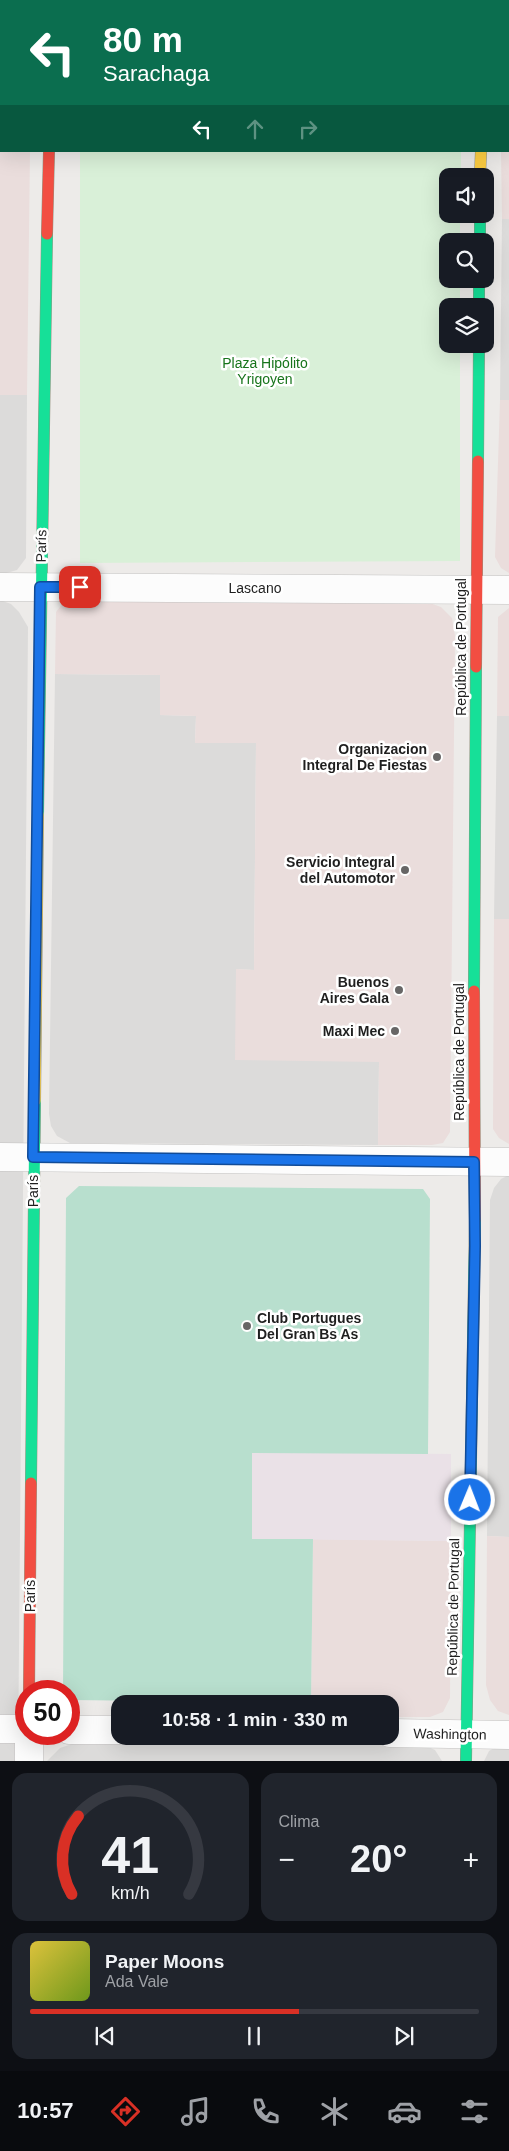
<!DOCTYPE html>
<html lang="es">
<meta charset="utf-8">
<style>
body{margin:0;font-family:Arial,sans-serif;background:#20242c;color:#f1f3f6;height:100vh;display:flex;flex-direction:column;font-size:19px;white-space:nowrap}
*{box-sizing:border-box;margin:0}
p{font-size:16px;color:#9ea1a6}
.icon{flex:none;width:28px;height:28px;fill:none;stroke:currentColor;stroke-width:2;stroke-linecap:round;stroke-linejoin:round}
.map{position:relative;height:1761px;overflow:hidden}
.details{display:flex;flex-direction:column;gap:12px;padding:12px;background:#0d0f14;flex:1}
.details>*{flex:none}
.banner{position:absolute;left:0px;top:0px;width:510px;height:152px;box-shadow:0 5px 20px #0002;background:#0b6e4f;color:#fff;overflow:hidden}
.tools{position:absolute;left:439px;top:168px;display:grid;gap:10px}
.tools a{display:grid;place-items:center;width:55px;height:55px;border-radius:10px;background:#171b24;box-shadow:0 5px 20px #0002;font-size:25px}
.speed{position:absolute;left:15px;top:1680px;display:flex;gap:10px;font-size:25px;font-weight:700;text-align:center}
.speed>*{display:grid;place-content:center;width:65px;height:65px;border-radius:50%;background:#171b24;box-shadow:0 5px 20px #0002;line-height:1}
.speed .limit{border:8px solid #d22;background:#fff;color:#111}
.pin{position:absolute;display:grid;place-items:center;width:42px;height:42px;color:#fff;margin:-21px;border-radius:10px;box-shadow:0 2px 8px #0006}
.me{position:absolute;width:55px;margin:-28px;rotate:1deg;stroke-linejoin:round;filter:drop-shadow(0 0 4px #0008)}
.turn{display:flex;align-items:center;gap:18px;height:105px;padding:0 20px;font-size:22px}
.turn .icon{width:65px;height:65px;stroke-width:2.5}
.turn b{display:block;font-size:35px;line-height:42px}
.lanes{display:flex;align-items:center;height:48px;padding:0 20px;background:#0003;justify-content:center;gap:25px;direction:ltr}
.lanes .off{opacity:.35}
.big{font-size:38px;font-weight:600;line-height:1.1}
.details .tile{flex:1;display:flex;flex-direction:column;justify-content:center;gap:8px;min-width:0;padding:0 18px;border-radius:15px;background:#20242c}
.details .dial{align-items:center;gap:0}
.dial svg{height:130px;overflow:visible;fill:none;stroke:#363941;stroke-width:7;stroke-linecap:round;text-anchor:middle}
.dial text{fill:#f1f3f6;stroke:none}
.song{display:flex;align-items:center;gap:15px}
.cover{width:60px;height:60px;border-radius:8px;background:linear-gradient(135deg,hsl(50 70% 55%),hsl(80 70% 35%))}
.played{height:5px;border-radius:2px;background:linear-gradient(90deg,#d93025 60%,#363941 60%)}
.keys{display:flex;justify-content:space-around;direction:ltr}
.heat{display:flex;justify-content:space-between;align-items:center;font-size:28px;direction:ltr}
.details .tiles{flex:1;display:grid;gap:12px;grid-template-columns:1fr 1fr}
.tile:last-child{grid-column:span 2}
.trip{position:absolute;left:111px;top:1695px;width:288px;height:50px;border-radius:15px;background:#171b24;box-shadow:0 5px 20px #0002;font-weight:600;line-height:50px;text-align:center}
.tabs{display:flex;height:80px;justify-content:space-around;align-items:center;background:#090b0e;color:#9ea1a6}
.tabs .icon{width:35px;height:35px}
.tabs .selected{color:#d93025}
.tabs b{font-size:22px;color:#f1f3f6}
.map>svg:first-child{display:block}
</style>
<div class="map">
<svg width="509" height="1761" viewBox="0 0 509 1761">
<rect width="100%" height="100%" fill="#edebe9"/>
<path fill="#dcdbda" d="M502 219H509V400H500Z
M0 395H27L26 558 17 570 3 574H0Z
M0 600 11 604 19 612 28 627 18 1761H0Z
M55 674 160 675V715L196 716 195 742 256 743 254 970 236 969 379 1062 378 1145 70 1143 57 1136 51 1126 49 1114Z
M497 716H509V919H494Z
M509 1175V1537L487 1536 490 1200 494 1188 501 1179Z
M72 1744H422L435 1750 442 1761H47L60 1748Z
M499 1745 509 1746V1761H484L489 1751Z"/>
<path fill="#eadddc" d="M0 25 1 151H30L27 395H0Z
M509 36V219H502L501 151H509Z
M500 400H509V573L501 568 495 557Z
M75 600 427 602 441 607 452 618 455 636 450 1132 443 1143 432 1145H378L379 1062 235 1060 236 969 254 970 256 743H195L196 716 160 715V675L55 674 56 612 63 603Z
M509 608V716H497L498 617Z
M494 919H509V1144L499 1138 493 1129Z
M487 1536 509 1537V1715L498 1711 490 1700 486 1685Z
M313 1539 451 1541 450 1698 443 1712 430 1717H390V1704H311Z"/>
<path fill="#eae1e7" d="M252 1452 451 1454V1541L252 1539Z"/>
<path fill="#d9f0d8" d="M80 151H461V176H448V214H460V241H448V279H460V306H448V344H460V561L80 563Z"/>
<path fill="#b8dfce" d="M79 1186 423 1189 430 1199 428 1454 252 1453V1539H313L311 1703 72 1700 69 1698V1691H63L66 1198Z"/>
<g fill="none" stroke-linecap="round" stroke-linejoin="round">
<g stroke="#c3c2c1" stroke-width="29">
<path id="street" d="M52 1V0
M0 587 509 590
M0 1157 509 1162
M0 1729H26
M69 1730H120
M390 1733 509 1735
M29 1761V1734"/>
</g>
<g stroke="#949582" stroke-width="12">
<path id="fast" d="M481 0V1
M0 4H1
M480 214V241
M479 279V306
M478 461 479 344
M38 814 47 234
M474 991 476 667
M31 1483 35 1101
M466 1761 475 1220"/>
</g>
<g stroke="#949582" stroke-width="12">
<path id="slow" d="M480 176 481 151
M35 1101 38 814"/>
</g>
<g stroke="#949582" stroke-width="12">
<path id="jam" d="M47 234 49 151
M476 667 478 461
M474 991 475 1220
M29 1691 31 1483"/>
</g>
<use href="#street" stroke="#fcfcfc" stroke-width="28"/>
<use href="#fast" stroke="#16e098" stroke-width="11"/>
<use href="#slow" stroke="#ffcf43" stroke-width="11"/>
<use href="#jam" stroke="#f24e42" stroke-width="11"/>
</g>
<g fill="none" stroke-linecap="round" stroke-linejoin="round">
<g stroke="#114b97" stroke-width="12">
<path id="route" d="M80 587H40L33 1157 474 1162 475 1246 470 1500"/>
</g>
<use href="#route" stroke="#1a73e8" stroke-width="9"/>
</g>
<g fill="#676666" stroke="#fff" stroke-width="2">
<circle cx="437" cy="757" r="5"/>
<circle cx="405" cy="870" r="5"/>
<circle cx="399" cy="990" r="5"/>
<circle cx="395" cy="1031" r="5"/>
<circle cx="247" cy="1326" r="5"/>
</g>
<g text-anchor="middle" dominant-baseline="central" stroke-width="5" stroke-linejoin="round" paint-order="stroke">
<g font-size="14" fill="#17741b" stroke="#fff">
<text x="265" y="363">Plaza Hipólito<tspan x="265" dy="16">Yrigoyen</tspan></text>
</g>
<g font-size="14" fill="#1f1f1f" stroke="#fff">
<text transform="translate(41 546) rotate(-89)">París</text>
<text x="255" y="588">Lascano</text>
<text transform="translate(461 647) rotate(-90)">República de Portugal</text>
<text transform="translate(459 1052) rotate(-90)">República de Portugal</text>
<text transform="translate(33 1191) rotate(-90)">París</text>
<text transform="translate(30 1596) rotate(-90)">París</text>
<text transform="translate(453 1607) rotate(-89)">República de Portugal</text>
<text transform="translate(450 1734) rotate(1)">Washington</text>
</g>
<g font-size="14" font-weight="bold" fill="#1f1f1f" stroke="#fff" text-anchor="end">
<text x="427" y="749">Organizacion<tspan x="427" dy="16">Integral De Fiestas</tspan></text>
<text x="395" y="862">Servicio Integral<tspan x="395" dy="16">del Automotor</tspan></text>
<text x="389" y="982">Buenos<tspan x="389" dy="16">Aires Gala</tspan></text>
<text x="385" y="1031">Maxi Mec</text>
<text x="257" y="1318" text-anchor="start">Club Portugues<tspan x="257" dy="16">Del Gran Bs As</tspan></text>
</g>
</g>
</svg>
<div class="tools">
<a><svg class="icon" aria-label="sound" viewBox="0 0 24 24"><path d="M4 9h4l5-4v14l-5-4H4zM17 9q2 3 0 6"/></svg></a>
<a><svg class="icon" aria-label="search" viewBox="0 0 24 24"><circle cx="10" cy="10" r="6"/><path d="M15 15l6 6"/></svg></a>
<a><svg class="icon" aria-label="layers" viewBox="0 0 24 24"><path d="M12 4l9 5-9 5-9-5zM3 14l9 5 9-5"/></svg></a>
</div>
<div class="speed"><div class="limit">50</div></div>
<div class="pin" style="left:80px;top:587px;background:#d93025"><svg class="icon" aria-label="arrive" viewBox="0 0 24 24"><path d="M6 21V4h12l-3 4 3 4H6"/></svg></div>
<svg class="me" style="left:470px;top:1500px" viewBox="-20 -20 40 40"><circle r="17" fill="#1a73e8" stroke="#fff" stroke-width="3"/><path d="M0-11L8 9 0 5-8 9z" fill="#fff"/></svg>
<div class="trip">10:58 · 1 min · 330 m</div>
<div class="banner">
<div class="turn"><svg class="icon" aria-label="left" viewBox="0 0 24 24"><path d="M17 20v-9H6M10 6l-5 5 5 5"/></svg><div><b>80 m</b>Sarachaga</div></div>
<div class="lanes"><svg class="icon" aria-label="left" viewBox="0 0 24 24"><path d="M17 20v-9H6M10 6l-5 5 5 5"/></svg><svg class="icon off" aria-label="ahead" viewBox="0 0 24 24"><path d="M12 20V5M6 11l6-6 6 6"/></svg><svg class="icon off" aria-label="right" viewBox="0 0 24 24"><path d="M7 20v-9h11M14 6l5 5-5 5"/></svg></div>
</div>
</div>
<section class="details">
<div class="tiles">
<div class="tile dial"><svg viewBox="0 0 100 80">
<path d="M14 69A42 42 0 1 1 86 69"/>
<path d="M14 69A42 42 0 0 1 18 21" stroke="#d93025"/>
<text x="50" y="56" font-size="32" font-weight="700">41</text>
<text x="50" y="72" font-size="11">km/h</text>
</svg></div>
<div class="tile"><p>Clima</p>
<div class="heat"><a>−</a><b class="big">20°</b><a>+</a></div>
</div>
<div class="tile">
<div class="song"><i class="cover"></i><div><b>Paper Moons</b><p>Ada Vale</p></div></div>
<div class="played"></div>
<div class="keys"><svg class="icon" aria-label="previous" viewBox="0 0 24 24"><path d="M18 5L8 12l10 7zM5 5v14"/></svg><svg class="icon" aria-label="pause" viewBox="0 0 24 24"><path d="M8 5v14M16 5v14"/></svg><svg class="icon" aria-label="next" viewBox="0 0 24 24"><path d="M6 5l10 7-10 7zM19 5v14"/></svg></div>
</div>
</div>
</section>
<nav class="tabs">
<b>10:57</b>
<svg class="icon selected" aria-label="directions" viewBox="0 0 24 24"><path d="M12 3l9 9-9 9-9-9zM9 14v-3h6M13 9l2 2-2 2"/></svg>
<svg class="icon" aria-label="music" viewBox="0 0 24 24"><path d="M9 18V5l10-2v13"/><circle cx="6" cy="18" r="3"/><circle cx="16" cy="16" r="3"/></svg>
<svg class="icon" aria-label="phone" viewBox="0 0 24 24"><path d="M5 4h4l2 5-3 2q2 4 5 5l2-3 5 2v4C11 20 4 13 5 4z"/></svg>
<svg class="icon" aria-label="climate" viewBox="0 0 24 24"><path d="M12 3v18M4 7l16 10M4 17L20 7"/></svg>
<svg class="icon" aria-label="car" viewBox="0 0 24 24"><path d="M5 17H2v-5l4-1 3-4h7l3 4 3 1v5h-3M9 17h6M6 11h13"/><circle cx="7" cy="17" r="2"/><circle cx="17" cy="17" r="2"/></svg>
<svg class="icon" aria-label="filters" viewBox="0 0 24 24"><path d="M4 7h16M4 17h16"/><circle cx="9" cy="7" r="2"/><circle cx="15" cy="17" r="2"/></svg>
</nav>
